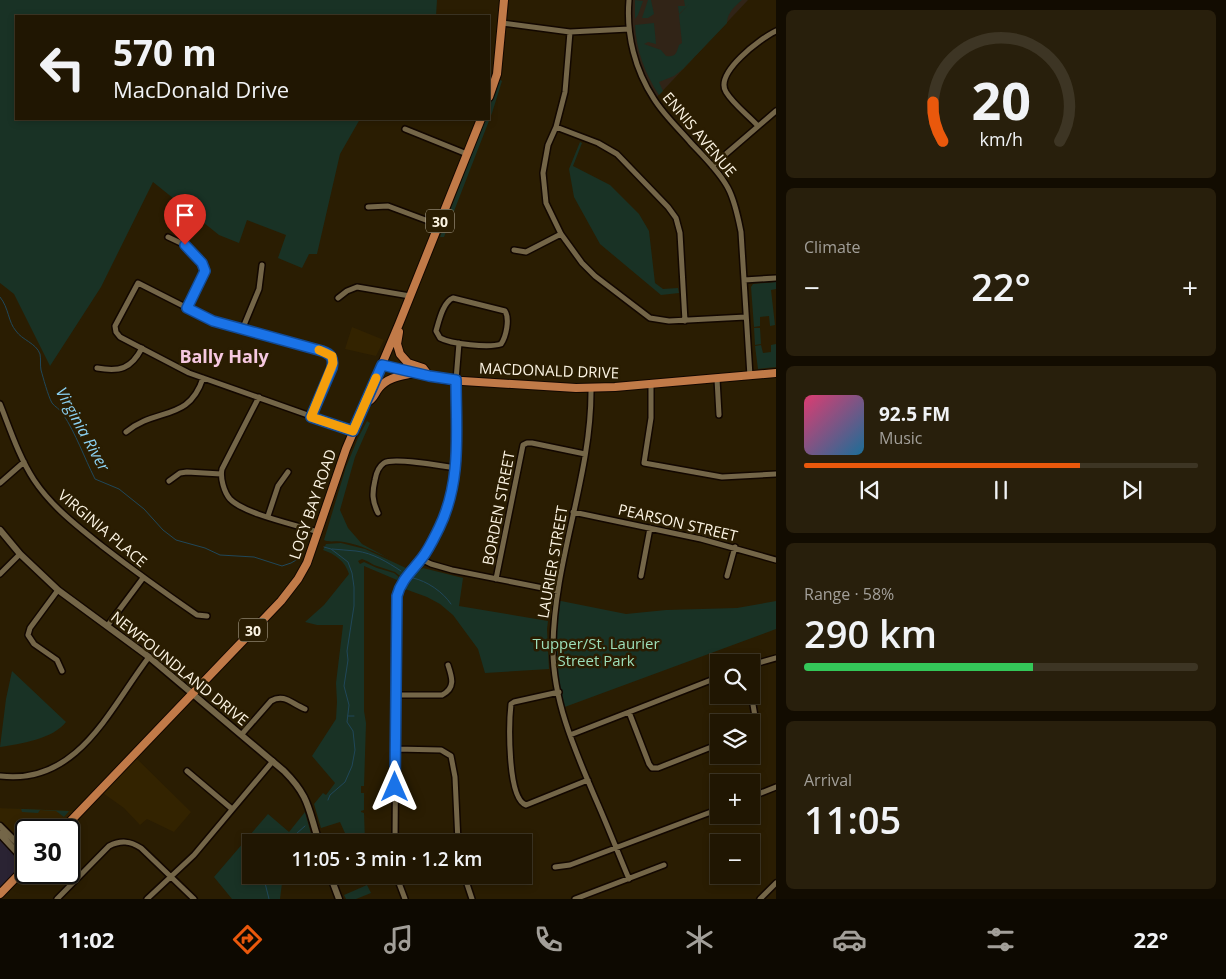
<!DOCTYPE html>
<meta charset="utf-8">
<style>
body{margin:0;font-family:"Open Sans",sans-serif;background:#281f0c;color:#f1f3f6;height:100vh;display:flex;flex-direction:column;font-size:19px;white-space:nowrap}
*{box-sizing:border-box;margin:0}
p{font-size:16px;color:#a29f99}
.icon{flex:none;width:28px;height:28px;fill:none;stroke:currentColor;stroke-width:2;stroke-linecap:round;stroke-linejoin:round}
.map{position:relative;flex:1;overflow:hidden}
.panel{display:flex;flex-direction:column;gap:10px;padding:10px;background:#120c01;width:450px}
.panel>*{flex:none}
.hud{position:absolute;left:15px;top:15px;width:475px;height:105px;border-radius:0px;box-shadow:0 2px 8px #0003,0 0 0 1px #3d3524;background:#201602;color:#f1f3f6;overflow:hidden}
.tools{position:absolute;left:710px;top:654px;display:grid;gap:10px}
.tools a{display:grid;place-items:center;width:50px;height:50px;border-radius:0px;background:#201602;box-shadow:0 2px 8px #0003,0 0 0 1px #3d3524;font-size:25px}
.speed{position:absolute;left:15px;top:819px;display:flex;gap:10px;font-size:25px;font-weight:700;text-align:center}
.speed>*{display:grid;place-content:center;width:65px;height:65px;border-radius:50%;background:#201602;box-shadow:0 2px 8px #0003,0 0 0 1px #3d3524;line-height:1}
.speed .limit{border:2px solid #111;border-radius:8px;background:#fff;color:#111}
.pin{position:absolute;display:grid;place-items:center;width:42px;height:42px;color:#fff;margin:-51px -21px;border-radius:50% 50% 50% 0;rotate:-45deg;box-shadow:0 0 5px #0007}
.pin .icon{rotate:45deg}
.me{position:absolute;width:55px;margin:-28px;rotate:0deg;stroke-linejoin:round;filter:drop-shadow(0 0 4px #0008)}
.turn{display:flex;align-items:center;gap:18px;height:105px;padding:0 15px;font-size:22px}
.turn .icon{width:65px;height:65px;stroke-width:2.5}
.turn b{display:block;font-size:35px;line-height:42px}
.big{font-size:38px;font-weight:600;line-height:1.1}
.panel .tile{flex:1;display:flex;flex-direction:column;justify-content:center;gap:8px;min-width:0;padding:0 18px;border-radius:8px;background:#281f0c}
.panel .dial{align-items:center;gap:0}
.dial svg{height:130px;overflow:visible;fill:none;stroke:#3d3524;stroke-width:7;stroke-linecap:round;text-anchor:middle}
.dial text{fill:#f1f3f6;stroke:none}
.song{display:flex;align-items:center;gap:15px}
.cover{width:60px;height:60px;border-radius:8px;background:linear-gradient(135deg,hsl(340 70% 55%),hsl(200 70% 35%))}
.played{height:5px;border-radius:2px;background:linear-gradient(90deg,#ea580c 70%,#3d3524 70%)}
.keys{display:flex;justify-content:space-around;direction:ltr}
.heat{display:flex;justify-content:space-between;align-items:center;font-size:28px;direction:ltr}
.charge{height:8px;border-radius:4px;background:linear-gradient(90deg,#34c759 58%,#3d3524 0)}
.trip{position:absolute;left:242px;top:834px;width:290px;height:50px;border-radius:0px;background:#201602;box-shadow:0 2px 8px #0003,0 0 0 1px #3d3524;font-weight:600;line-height:50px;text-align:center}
.tab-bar{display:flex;height:80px;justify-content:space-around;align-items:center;background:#0d0901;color:#a29f99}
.tab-bar .icon{width:35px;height:35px}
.tab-bar .selected{color:#ea580c}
.tab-bar b{font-size:22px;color:#f1f3f6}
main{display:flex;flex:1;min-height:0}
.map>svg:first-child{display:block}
</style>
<main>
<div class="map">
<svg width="776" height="899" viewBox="0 0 776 899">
<rect width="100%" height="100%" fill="#2a1d02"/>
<path fill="#332300" d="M352 327 384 340 376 356 345 349Z
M134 756 191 812 174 832 147 819 140 825 124 808 100 791Z
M0 808 80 811 62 830H26V856L0 831Z"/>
<path fill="#2a2333" d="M0 831 26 856V867L0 894Z"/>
<path fill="#312417" d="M629 0H748L654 100 646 86 631 42Z"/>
<path fill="#193225" d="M0 0H437L436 16H16V119H360L340 154 317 254H309L302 268 278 258 286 235 247 220 239 243 219 235 153 182 101 287 50 366 14 294 0 283Z
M635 0 643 1 638 15 635 19Z
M648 0H651L654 14 648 18H642Z
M684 0H742C735 6 727 13 727 23L683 69 674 76 659 82 663 91 659 95C645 74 636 49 635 25L654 23 656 44 648 42 644 44 661 50 666 56C676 57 676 54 679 45L682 43 679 15 689 4 679 14 678 6H685Z
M499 79 502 81 492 113 444 237H440L485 119H489V109Z
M580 142 582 143 573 166 610 185 639 214 649 231 655 283 663 289 678 288 679 293 661 295 600 244 574 197 569 169Z
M776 282V289L771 290 775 325 770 326 769 316 760 317V326L754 327 751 287 753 284Z
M754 328H760L761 344 755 345Z
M776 344V367L758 369 755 346 761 345 763 353 771 352V345Z
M367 421 370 423 355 457 340 510 348 528 362 544 390 559C374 551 360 545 344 542 337 540 330 543 324 540L346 467 358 438Z
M341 543 365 549 406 568 400 576 395 572 374 565 367 561 362 559 358 561 360 564 364 562 377 568 394 573 399 577 397 580 364 566V711L366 723 364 786H361V793H364V810L361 811V812L364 813 365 842H349L340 822 321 828 314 804 323 793 326 795 335 783 312 756 336 719 337 702 336 683 343 625H317L305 622 324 605 349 574C345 561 335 554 323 550L326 544Z
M423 568 463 578 459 606 548 621 547 629 549 669 485 673 478 649 453 615 440 604 427 597 405 589 418 571Z
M556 600 626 614 666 610 737 608 776 601V629L562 708 555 669Z
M12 671 66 722C53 739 20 744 0 747L6 699Z
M0 808 69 811 64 817 56 811 40 810 38 813 22 812 21 809Z
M305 812 311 834 297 842H251V875H253L255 880 260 875H283L280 899H232L214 877 268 814 289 832Z
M49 820H55L58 824 52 830H42Z
M367 885 371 893 356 899H346L344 895Z"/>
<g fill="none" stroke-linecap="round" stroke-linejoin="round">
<path stroke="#204759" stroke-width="1" d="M0 297C9 308 8 322 16 331 22 340 36 343 40 354 41 359 40 365 41 370 43 377 48 396 52 403 55 407 60 409 63 414 76 434 84 457 95 479L119 489 144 509 163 530 176 540 205 548 220 555 254 557 282 566 291 563 298 559
M324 547 331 549 348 562 352 573 354 587V606L347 651 348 660 344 686 349 705 347 722 353 731 355 750 352 766 345 782 330 795 328 800
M332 549C340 550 348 550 356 551 373 553 387 562 401 571
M413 578C427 581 443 592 451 604
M348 716H354
M287 842 305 826
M263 875 269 899"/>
<g stroke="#120700" stroke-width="8">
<path id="minor" d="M629 0C626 35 635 70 654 99 664 115 679 129 691 143 704 157 719 171 728 188 735 201 738 217 741 232L750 376
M502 23 570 32 629 29
M570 32 565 92 556 127 548 145 543 173 546 203 561 234 582 263 595 276 650 318 669 321 746 317
M758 126C748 115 734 105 726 92 714 73 761 38 776 31
M556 127 598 143 617 154 668 207 676 218 680 233 685 321
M405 129 467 154
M712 166 776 111
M368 207 388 206 439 225
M168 237 185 245 204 267 203 276 187 308
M514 250 526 252 561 234
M744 280 776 278
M338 298 347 291 357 287 410 296
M453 298 505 311C510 319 506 337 501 344 489 348 451 344 440 338L436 331C439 321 443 302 453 298Z
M242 330 259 289 262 265
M97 368C120 372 131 369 142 348
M717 379 719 415
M651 384V418L644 463 722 477 776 474
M591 388C592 475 554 559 553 646 552 700 576 753 597 802 608 827 618 853 629 879
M259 397 222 469C220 478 224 492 230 499 244 514 297 525 318 532
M0 404C10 429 19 457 34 480 52 507 77 526 102 546 133 570 165 593 197 615L207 616
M311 417 333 363 332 356 329 353 213 321 138 283 115 326 116 332 120 337 189 373 353 431
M126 432C156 407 189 422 203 378
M169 481 180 473 187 472 221 474
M0 483 24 462
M573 512 701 539 776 560
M378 513C372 501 372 493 375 480 376 474 378 467 384 463 393 457 442 466 456 468
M268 516 278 486 288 472
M421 559 431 564 452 570 558 591
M0 574 20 554
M641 576 650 528
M727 576 735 547
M496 579 523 445 527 443H532L585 454
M58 590 30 628 28 635 34 644 57 660 62 671
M108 625 143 578
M751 665 776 658
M559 692 514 702 511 704C509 722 507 799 526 805L588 780
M751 693 757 728 751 732
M396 695H442C456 688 452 677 448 665
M629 712 649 764 652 768H658L719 744
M242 734 271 701C284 693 292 704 305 709
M570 735 719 677
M396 749 441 750 451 756 455 777 458 842
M187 771 232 809
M0 776C78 786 110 708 149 657
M751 797 776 787
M395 842 397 596 403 581 421 559 440 526 453 489 457 453 456 380 459 343
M555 867 570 865 719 809
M396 875 405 899
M464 875 472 899
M57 899 109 846C121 840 130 841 141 848L194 899
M147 899 194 855 273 761
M575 899 664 865
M760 899 776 883"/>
</g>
<g stroke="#120700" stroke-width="9">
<path id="tertiary" d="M0 530 20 554 58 590 149 657 284 771C310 797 308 809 319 842
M0 826 26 852
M0 834 26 862
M330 875 339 899"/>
</g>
<g stroke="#120700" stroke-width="10">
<path id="primary" d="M489 97 497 74 504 0
M399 332 397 344 400 354 408 363 423 368 429 376
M381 365 447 380 576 388 615 387 776 373
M369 401C374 398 375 393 379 388 388 377 401 376 414 373
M62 830 281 601 298 579 307 563 346 449 399 324 481 119
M0 894 26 867"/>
</g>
<use href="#minor" stroke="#746648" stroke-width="5"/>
<use href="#tertiary" stroke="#746648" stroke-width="6"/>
<use href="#primary" stroke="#c17a48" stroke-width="8"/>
</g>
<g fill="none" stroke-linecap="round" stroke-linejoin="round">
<g stroke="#114b97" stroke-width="12">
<path id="route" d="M185 245 202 263 205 271 187 308 213 321 322 351C331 354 334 358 332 368L311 417 353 431 382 365 429 376 456 380C456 431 462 481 439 528 434 538 429 549 422 558 412 571 401 580 397 596L395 787"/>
</g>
<use href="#route" stroke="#1a73e8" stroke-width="9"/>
<path stroke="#f59e0b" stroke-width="9" d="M319 350 332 356 333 363 311 417 353 431 376 378"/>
</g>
<g text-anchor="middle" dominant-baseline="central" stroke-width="5" stroke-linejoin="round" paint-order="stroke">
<g fill="#2a1d02" stroke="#bdb4a0" stroke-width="1">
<rect x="426" y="209.5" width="28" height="23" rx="4"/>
<rect x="239" y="618.5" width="28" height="23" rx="4"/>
</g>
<g font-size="14" font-weight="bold" fill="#fcf4e3">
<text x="440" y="221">30</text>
<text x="253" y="630">30</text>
</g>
<g font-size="15" fill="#fcf4e3" stroke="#2a1d02">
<text transform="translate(700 134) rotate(50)">ENNIS AVENUE</text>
<text transform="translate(549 370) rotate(2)">MACDONALD DRIVE</text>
<text transform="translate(312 504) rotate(-71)">LOGY BAY ROAD</text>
<text transform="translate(498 508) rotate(-79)">BORDEN STREET</text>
<text transform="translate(678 522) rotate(13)">PEARSON STREET</text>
<text transform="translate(103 528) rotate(40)">VIRGINIA PLACE</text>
<text transform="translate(552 562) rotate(-80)">LAURIER STREET</text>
<text transform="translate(180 668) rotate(39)">NEWFOUNDLAND DRIVE</text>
</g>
<g font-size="15" fill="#9ddfba" stroke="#2a1d02">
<text x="596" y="643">Tupper/St. Laurier<tspan x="596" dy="17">Street Park</tspan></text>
</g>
<g font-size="16" font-style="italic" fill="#8bd0f1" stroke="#2a1d02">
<text transform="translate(83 429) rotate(61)">Virginia River</text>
</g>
<g font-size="18" font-weight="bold" fill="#f6c8e0" stroke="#2a1d02">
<text x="224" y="356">Bally Haly</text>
</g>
</g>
</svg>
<div class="tools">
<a><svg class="icon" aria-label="search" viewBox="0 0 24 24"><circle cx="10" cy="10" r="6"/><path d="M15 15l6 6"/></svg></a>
<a><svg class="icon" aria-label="layers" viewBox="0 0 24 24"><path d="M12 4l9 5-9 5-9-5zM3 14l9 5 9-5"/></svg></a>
<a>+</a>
<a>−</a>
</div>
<div class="speed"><div class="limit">30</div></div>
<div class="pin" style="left:185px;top:245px;background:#d93025"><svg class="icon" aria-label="arrive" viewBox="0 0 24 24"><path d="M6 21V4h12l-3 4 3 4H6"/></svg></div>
<svg class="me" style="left:395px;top:787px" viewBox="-20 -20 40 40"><path d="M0-17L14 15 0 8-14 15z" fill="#1a73e8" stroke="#fff" stroke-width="4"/></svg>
<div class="trip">11:05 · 3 min · 1.2 km</div>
<div class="hud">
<div class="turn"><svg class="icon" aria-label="left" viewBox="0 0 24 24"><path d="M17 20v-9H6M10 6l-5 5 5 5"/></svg><div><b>570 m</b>MacDonald Drive</div></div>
</div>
</div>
<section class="panel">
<div class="tile dial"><svg viewBox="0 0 100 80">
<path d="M14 69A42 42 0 1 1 86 69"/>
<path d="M14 69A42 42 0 0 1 8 45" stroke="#ea580c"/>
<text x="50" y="56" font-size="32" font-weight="700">20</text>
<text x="50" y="72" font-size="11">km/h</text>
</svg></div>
<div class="tile"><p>Climate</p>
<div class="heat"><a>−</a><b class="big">22°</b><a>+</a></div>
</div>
<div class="tile">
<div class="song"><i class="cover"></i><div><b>92.5 FM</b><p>Music</p></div></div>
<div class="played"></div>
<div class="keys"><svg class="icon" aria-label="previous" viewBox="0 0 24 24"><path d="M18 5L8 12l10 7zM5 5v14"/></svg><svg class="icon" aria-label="pause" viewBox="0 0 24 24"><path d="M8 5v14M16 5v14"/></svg><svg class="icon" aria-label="next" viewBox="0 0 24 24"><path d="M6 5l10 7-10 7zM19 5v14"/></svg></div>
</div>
<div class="tile"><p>Range · 58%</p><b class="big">290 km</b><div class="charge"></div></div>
<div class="tile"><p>Arrival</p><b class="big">11:05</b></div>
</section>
</main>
<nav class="tab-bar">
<b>11:02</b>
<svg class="icon selected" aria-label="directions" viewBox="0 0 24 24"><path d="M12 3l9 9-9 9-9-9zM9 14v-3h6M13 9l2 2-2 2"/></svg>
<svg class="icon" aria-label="music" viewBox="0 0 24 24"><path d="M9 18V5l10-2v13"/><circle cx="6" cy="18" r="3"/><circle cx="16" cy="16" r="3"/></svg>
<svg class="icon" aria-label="phone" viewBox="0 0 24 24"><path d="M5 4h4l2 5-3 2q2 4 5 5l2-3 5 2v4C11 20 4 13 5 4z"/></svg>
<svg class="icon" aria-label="climate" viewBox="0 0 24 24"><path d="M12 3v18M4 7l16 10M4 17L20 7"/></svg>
<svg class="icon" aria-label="car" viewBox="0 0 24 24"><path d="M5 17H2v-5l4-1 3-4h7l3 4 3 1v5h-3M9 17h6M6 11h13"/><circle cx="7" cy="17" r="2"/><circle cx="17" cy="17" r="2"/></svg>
<svg class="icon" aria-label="filters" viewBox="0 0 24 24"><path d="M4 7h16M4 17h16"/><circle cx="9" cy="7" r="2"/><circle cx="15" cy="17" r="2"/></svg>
<b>22°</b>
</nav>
